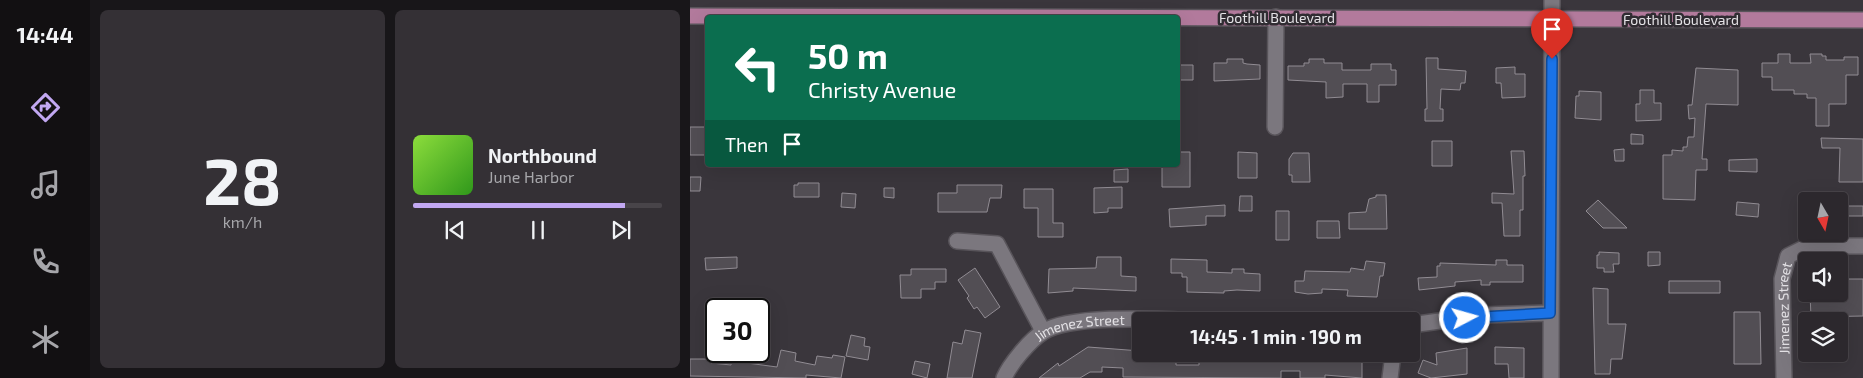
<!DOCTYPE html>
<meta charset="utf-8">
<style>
body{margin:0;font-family:"Exo 2",sans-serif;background:#343035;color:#f1f3f6;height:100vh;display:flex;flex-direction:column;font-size:19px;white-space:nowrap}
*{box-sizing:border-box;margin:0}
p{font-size:16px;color:#a6a6aa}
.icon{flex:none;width:28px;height:28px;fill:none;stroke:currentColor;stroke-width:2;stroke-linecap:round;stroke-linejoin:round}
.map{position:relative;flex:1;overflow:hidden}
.details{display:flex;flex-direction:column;gap:10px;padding:10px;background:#181619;width:600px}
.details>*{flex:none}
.guide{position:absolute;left:15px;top:15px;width:475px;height:152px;border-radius:5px;box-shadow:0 5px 20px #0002,0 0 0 1px #484449;background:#0b6e4f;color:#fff;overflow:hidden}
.needle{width:32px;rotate:171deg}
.tools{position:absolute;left:1108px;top:192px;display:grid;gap:10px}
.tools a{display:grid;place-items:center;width:50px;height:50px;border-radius:5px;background:#2c282d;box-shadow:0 5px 20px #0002,0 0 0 1px #484449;font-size:25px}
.speed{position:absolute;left:15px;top:298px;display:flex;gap:10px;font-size:25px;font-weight:700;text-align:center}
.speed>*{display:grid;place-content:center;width:65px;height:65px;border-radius:50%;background:#2c282d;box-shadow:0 5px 20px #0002,0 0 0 1px #484449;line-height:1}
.speed .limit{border:2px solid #111;border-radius:8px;background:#fff;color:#111}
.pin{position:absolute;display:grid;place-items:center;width:42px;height:42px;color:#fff;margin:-51px -21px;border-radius:50% 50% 50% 0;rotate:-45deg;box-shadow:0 0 5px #0007}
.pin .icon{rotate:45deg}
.me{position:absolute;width:55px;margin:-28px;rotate:84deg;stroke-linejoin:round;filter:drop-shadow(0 0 4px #0008)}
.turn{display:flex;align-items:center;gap:18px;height:105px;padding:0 20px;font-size:22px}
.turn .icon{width:65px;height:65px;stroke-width:2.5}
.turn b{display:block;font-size:35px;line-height:42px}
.then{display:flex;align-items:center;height:48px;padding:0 20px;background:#0003;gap:10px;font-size:19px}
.details .widget{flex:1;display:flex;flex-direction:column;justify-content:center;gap:8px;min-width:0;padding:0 18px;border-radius:8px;background:#343035}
.details .dial{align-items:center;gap:0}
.dial b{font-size:65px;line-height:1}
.song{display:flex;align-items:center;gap:15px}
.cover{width:60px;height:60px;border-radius:8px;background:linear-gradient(135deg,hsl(90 70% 55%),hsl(110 70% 35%))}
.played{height:5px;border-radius:2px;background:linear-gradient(90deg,#c2a8f2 85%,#484449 85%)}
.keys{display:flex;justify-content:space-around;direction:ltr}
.details .tiles{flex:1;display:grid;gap:10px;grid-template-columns:repeat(2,1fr)}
.trip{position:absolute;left:442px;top:312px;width:288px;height:50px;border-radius:5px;background:#2c282d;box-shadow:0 5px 20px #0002,0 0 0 1px #484449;font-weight:700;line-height:50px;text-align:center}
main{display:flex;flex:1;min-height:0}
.tabs{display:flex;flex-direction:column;width:90px;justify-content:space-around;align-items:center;background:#121012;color:#a6a6aa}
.tabs .icon{width:35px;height:35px}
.tabs .current{color:#c2a8f2}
.tabs b{font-size:22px;color:#f1f3f6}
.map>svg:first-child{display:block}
</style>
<main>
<nav class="tabs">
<b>14:44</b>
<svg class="icon current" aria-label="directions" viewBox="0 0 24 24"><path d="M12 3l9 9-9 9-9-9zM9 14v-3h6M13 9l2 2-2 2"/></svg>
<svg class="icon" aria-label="music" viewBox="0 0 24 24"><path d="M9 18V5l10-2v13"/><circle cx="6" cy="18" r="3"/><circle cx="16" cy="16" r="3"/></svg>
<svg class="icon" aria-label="phone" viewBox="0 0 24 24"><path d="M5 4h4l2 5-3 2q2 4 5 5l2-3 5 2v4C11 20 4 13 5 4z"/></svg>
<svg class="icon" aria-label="climate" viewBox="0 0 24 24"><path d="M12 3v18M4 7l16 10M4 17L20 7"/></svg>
</nav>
<section class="details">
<div class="tiles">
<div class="widget dial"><b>28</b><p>km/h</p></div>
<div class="widget">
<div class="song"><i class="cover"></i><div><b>Northbound</b><p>June Harbor</p></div></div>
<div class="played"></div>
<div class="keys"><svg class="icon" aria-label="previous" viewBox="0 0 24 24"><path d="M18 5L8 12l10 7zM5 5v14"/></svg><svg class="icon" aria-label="pause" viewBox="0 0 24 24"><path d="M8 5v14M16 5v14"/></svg><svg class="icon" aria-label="next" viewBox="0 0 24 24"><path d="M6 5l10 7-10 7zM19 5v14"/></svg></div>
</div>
</div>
</section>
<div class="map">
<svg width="1173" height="378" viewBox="0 0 1173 378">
<rect width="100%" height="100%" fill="#3a363c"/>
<path fill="#524e54" stroke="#918c93" d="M1088 54H1100V63H1121L1120 54H1132V56H1136V60H1154V57H1168V75H1156V104H1139V126H1126V98H1117V94H1104V90H1082V77H1072V63H1088Z
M736 58H748V69L776 71 775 83H771L770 90 751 89 750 109H753V121H735V109H737Z
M537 59H553V63L557 64 570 65V79L524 81V63H537Z
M619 59H634V63H652V70H681V64H701V70H706V85H689V102H677V84H653V97L636 98V82L598 80V66H614V63H619Z
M488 65H503V80H488Z
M825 67V74H835V97L812 98 811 83H806V68Z
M1006 68 1048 70V105L1016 104 1012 159H1017V170H1006L1005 200 973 199V155H982V150L993 151V147H997L998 137H1004L1005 118 999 119 998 105H1002Z
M950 90H964V103H971V120L946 121V104H950Z
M889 91 911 92V120L885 118 886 96H889Z
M0 127H16V155H0Z
M941 134 953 135V144H941Z
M1131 138 1173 139V182H1149L1150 148H1132Z
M742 141H762V166H742Z
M934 149V161H925L924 150Z
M821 151H834L835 176H833V210H830V236H814L812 203H802V193L824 194Z
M488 152H500V187H472V166L488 165Z
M548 152 567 153V178H548Z
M603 153H619L620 182H602V175H599V159Z
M1067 159V172L1039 171V160Z
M438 169V182H424V170Z
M0 177H11L10 191H0Z
M108 183H129V197H104V185H108Z
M267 185H312L311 198H300L297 212H248V193H267Z
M432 187V208H418V212L404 213V188Z
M194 188H204V198L194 197Z
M334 189H363V223H373V237H348V208H334Z
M152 193 166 194 165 208 151 207Z
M686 195H696L697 229H659V213L676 212 679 199 686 197Z
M550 196H562V211H549Z
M908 200 937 228H913L896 211Z
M1047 202 1069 204 1068 217 1046 215Z
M535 205V216H516V225L480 227 479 209Z
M1152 206H1173V216H1152Z
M586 211H599V240H586Z
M627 221H649L650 238H627Z
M909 252 929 253V264H923L924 272H914V268H907V255H909Z
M958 252H970V265L958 266Z
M47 257V268L16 270 15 258Z
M407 257H431V276L446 277V291L383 288V291L358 293 359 269 406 268Z
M481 259 517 260V272L542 273V269H554V273L570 274V291L547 290 534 291V293L497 292V277H492V273H481Z
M806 260H817V265H833V282H800V285H791V280L765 282V286L729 290 728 278 747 277V266H750V263L806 265Z
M676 261 695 263 693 276H690L687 297 657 296 658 290 632 289V293L618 294 605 292V281H614L615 271 660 272 661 268 674 270Z
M285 268 310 307 295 318 287 307 284 309 277 298 279 296 268 280Z
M221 269H256V282H245V289H231V298H211L210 275H221Z
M1149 279H1173V316L1121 317 1120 294H1149Z
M979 281H1030V293H979Z
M903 288 918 289V324H936L932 359H921L920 374H905Z
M1044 312H1070L1071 364H1044Z
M275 330 291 333 282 378H257L263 342 272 344Z
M161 335 175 338 174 346 180 347 178 360 156 356Z
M398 347 451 351V354H486V365H509V362H533V354H547V358H570V355L579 354H593V357H620V355L653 357 672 360V378L635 375V378H610V371H591V378L433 377V368L412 367V372H400L390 378H349L368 363 369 366Z
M805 347 834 348V378H819L818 364H805Z
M777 348V374L741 378 728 373 733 360 747 365 746 353Z
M91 350 106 353 105 361 125 365 127 356 142 358 143 355 155 357 151 378 116 375V378L0 376V359H21V363L41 365 42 353 58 355 57 363 87 367Z
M225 361 240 364 237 378 222 374Z"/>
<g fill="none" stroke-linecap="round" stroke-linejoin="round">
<g stroke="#58545a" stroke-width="18">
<g id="street">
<path d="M585 127 586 17"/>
<path d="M267 241 307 244 353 331"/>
<path d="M721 325 792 315 860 313"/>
<path id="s1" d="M314 378C320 364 340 340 353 332 382 313 480 320 516 321"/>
<path d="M700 378 703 354"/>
<path d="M861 378 862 0"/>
<path id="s2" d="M1094 378 1092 279 1098 256 1118 246H1173"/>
</g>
</g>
<g stroke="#58545a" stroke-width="18">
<path id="primary" d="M0 16 1173 20"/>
</g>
<use href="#street" stroke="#7b777e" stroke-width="15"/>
<use href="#primary" stroke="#b27a9c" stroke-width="15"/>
</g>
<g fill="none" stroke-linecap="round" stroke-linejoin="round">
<g stroke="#114b97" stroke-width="12">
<path id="route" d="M775 318 860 313 862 59"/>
</g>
<use href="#route" stroke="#1a73e8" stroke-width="9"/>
</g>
<g text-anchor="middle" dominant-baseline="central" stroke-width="5" stroke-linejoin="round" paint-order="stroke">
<g font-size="14" fill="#e4e2e6" stroke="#302c32">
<text x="587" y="17">Foothill Boulevard</text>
<text x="991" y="19">Foothill Boulevard</text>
<text stroke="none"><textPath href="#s2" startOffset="70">Jimenez Street</textPath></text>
<text stroke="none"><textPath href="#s1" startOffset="98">Jimenez Street</textPath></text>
</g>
</g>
</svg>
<div class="tools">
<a><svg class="needle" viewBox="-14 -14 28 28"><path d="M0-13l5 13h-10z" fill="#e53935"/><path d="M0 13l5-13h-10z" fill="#a6a6aa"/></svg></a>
<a><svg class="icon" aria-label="sound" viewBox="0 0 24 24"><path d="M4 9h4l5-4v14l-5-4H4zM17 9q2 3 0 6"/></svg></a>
<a><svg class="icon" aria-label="layers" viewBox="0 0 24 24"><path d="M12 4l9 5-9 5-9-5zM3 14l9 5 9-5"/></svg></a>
</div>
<div class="speed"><div class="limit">30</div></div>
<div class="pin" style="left:862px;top:59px;background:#d93025"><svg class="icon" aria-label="arrive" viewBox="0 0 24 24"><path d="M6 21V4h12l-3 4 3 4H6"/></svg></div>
<svg class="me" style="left:775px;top:318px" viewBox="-20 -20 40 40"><circle r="17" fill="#1a73e8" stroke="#fff" stroke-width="3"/><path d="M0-11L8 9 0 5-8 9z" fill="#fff"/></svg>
<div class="trip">14:45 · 1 min · 190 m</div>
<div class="guide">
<div class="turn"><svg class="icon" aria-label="left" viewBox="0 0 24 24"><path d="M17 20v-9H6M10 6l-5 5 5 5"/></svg><div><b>50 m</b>Christy Avenue</div></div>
<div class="then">Then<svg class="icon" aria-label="arrive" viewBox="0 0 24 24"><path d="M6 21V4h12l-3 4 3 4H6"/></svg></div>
</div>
</div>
</main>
